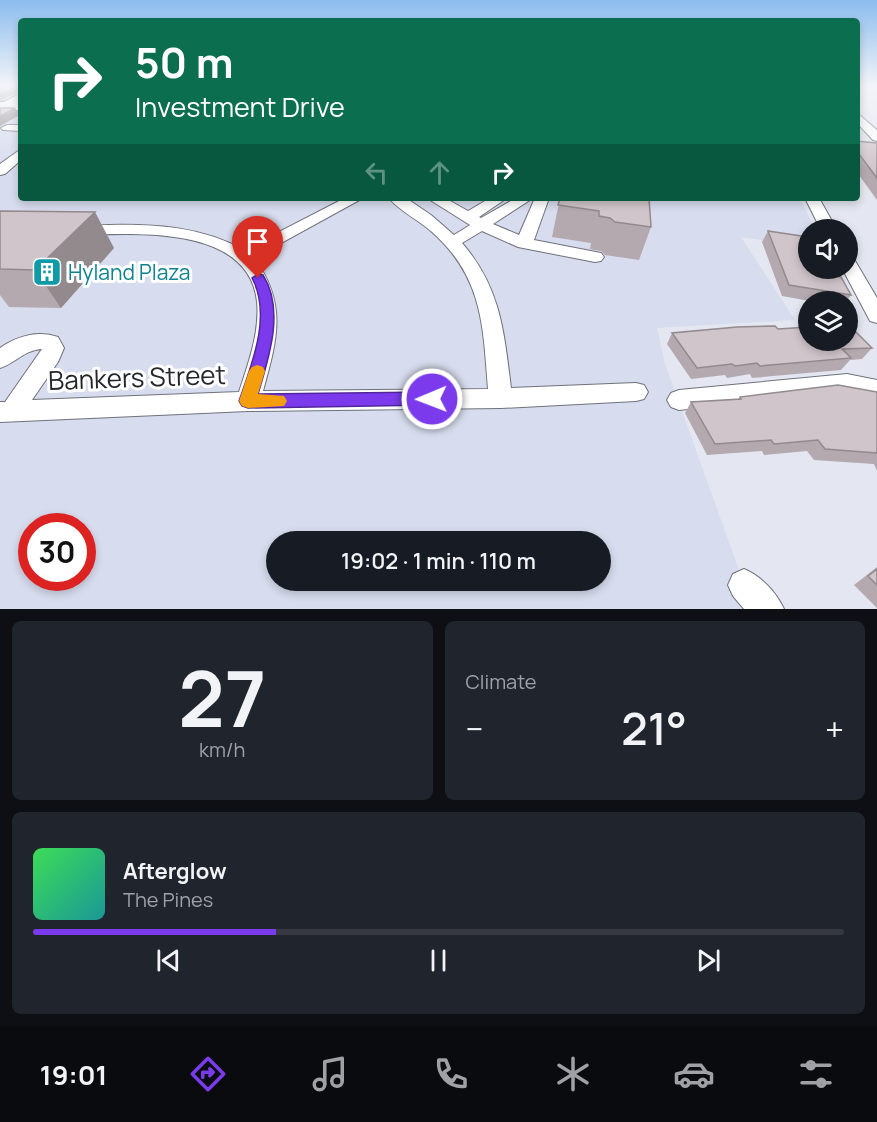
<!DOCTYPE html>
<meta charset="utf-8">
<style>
body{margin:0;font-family:Manrope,sans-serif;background:#20242c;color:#f1f3f6;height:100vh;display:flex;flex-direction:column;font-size:22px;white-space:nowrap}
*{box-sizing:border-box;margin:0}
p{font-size:20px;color:#9ea1a6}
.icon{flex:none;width:33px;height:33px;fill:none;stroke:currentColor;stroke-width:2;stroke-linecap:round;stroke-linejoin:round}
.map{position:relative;height:609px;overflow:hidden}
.panel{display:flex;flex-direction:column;gap:12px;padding:12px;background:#0d0f14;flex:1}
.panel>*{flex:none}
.banner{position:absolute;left:18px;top:18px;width:842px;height:183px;border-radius:6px;box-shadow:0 3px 9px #0003;background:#0b6e4f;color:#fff;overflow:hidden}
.controls{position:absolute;left:798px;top:219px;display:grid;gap:12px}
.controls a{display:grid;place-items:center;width:60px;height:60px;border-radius:50%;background:#171b24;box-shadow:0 3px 9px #0003;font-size:30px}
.speed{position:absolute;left:18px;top:513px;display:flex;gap:12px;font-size:30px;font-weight:700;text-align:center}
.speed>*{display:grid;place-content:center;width:78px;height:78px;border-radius:50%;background:#171b24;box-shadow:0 3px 9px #0003;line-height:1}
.speed .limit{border:9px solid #d22;background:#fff;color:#111}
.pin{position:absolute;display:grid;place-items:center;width:51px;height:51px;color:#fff;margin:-62px -26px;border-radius:50% 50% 50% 0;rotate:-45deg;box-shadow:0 0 6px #0007}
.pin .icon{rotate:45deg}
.me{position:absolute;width:66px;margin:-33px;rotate:269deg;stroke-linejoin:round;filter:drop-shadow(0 0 4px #0008)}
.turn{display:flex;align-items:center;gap:21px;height:126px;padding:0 18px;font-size:27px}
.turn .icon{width:78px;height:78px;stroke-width:2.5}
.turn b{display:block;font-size:42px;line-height:51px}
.lanes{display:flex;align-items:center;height:57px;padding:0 18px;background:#0003;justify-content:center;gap:30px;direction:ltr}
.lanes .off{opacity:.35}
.big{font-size:45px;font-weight:600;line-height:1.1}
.panel .widget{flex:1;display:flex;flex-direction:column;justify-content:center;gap:9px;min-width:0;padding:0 21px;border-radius:9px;background:#20242c}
.panel .dial{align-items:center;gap:0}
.dial b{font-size:78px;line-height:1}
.song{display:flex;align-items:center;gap:18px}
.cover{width:72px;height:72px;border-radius:9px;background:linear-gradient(135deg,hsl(130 70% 55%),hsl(180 70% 35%))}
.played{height:6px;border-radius:3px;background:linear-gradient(90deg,#7c3aed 30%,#363941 30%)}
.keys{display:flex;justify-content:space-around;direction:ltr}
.heat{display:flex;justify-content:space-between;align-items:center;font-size:33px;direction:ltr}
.panel .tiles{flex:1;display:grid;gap:12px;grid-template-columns:1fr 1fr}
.widget:last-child{grid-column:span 2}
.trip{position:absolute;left:266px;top:531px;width:345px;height:60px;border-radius:30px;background:#171b24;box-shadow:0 3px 9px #0003;font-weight:600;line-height:60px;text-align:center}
.dock{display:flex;height:96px;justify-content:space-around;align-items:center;background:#090b0e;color:#9ea1a6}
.dock .icon{width:42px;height:42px}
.dock .current{color:#7c3aed}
.dock b{font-size:27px;color:#f1f3f6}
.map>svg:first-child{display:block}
</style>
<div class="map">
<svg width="877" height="609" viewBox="0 0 877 609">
<rect width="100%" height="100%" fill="#e4e7f1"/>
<path fill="#d7dcee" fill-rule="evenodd" d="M0 109H21V198H800L815 229 808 230V247L741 237 795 320 657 328 665 364 753 609H0ZM32 526H82V578H32ZM276 542H600V580H276Z"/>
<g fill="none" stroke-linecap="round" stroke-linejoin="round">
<g stroke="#6f727b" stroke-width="2">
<path id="minor" d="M21 93V100L0 111V104Z
M856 112 877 130V141L873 140 856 122Z
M7 125H21V131L3 130 1 128Z
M21 149V160L5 174 0 175V164Z
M345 198H363L254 258C288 304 277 340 263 391L488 389C483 326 483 277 432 232 419 220 399 211 389 198H406L431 215 454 235 470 225 427 198H445L468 211 490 198H507L479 217 481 218 516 198H533L493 224 519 235 535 198H549L534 240 601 253 604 257 601 261 595 262 518 247 482 231 462 243C501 288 504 332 511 388L636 383 644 385 648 392 644 399 636 401 501 408 248 411 0 422V402H5L42 349C24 350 16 363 0 368V348C17 336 38 330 58 337L64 348 58 362 32 400 239 392C248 364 260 332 257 302 249 224 134 234 78 235L72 233 70 230 72 227C84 224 97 225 109 225 156 224 202 227 244 250Z
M805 198H819L837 230H821Z
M848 258 854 259 877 298V323L870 321 842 268H848Z
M847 374 877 380V398L847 392 679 410 671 407 667 400 671 393 679 390Z
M744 569C761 576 776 592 784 609H744L733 596 728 585 733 574Z"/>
</g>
<g stroke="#6f727b" stroke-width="3">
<path id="major" d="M0 102H21V110H0Z"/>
</g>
<use href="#minor" fill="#fff" fill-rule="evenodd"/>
<use href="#major" fill="#fff" fill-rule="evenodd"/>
</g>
<path fill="#b3a9ae" d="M856 141 877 143V200L856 171Z
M560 198 651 227 639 260 605 255 601 251 590 249 591 243 552 237Z
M0 211 114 248 61 308 9 307 0 295Z
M768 231 835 276 851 295 846 302H815L782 296 762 242Z
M778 329 872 348 862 359 850 360 841 370 752 378 750 374 727 378 725 375 691 379 667 344 672 333Z
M877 392V471L874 464 814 460 807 451 764 455 762 451 707 455 685 413 691 402 738 399 740 397Z
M877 567V608L854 585Z"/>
<path fill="#928a8d" d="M18 86H21V91L0 101V94Z
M15 108 20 115 0 126V116Z
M95 212 114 248 61 308 35 270Z"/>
<path fill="#d0c5ca" stroke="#928a8d" stroke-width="1.5" d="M0 86H18L0 94Z
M0 108H15L0 116Z
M856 141 877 143V178L856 150Z
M560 198H649L651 227 615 222 610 218 599 216V211L558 205Z
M0 211 95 212 35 270 0 269Z
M768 231 808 237V268H832L835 276 841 277 851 295 789 285Z
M848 324 872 348 842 349 851 358 760 366 757 363 735 366 732 364 697 368 672 333 737 327 775 326 778 329 808 327V340H848Z
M838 385 877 392V453L825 449 818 440 774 444 771 440 715 444 691 402 741 399 740 397Z
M877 569V585L868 576Z"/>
<linearGradient id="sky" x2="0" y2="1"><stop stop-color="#8cbdee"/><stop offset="0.5" stop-color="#f3f4f9"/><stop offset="1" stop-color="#f3f4f9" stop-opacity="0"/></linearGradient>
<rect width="877" height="171" fill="url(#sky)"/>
<path fill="#7c3aed" stroke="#51269a" stroke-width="1.5" d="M258 274 263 275C285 310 269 357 258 394L432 392 438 394 440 399 438 403 432 405 248 408 242 406 239 401C252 364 272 315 252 278Z"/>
<path fill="#f59e0b" d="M257 365 263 367 265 371 258 394 284 396 287 401 284 406 248 408 242 406 239 401 249 371 252 367Z"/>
<defs>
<g id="building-square" transform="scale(1.5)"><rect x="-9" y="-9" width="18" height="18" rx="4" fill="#0f9aa8" stroke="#fff"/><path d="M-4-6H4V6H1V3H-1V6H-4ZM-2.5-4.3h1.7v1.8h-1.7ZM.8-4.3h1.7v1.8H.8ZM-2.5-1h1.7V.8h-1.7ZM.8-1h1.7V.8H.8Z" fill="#fff"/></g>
</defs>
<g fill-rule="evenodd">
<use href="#building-square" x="47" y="272"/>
</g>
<g text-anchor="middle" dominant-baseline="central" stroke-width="6" stroke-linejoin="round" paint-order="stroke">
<g font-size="21" fill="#0d838f" stroke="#fff" text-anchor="start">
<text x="68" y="272">Hyland Plaza</text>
</g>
<g font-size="26" fill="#25262a" stroke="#fff">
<text transform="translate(137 377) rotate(-2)">Bankers Street</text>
</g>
</g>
</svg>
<div class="controls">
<a><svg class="icon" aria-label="sound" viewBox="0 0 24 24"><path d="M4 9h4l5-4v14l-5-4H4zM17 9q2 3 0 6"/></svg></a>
<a><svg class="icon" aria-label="layers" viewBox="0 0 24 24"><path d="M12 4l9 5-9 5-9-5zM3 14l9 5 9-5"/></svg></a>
</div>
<div class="speed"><div class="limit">30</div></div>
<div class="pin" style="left:258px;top:278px;background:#d93025"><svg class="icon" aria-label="arrive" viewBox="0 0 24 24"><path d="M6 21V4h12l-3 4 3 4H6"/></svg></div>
<svg class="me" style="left:432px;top:399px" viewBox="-20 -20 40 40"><circle r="17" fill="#7c3aed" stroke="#fff" stroke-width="3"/><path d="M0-11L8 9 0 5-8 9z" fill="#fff"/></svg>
<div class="trip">19:02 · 1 min · 110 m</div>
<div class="banner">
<div class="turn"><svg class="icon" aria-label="right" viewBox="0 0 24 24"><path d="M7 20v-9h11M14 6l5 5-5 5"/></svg><div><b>50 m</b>Investment Drive</div></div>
<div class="lanes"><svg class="icon off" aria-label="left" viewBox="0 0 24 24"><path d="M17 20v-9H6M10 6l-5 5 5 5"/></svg><svg class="icon off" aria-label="ahead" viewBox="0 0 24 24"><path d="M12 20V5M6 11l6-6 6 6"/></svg><svg class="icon" aria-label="right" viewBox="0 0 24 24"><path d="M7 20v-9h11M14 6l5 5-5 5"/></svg></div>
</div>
</div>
<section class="panel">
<div class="tiles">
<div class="widget dial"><b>27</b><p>km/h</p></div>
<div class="widget"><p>Climate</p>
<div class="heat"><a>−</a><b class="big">21°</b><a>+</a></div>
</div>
<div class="widget">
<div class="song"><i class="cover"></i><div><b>Afterglow</b><p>The Pines</p></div></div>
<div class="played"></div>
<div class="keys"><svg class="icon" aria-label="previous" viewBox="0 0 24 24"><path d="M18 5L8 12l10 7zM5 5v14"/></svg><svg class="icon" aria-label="pause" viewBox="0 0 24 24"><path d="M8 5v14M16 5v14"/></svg><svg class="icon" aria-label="next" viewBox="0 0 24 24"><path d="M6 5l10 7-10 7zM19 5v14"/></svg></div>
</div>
</div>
</section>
<nav class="dock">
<b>19:01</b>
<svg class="icon current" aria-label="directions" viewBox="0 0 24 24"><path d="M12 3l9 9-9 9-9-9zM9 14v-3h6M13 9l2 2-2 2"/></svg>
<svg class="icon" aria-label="music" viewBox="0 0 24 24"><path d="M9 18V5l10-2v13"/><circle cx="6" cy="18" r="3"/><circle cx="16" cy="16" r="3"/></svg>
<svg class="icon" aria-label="phone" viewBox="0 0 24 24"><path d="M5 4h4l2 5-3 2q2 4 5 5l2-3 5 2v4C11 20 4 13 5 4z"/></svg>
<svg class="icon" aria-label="climate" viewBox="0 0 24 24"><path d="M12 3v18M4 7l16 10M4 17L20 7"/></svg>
<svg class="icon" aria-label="car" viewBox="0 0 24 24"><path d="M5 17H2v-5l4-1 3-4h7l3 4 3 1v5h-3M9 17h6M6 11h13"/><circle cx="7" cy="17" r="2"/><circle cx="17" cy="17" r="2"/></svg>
<svg class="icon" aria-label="filters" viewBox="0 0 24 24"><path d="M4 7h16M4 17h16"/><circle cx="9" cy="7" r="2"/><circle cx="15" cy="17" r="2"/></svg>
</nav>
